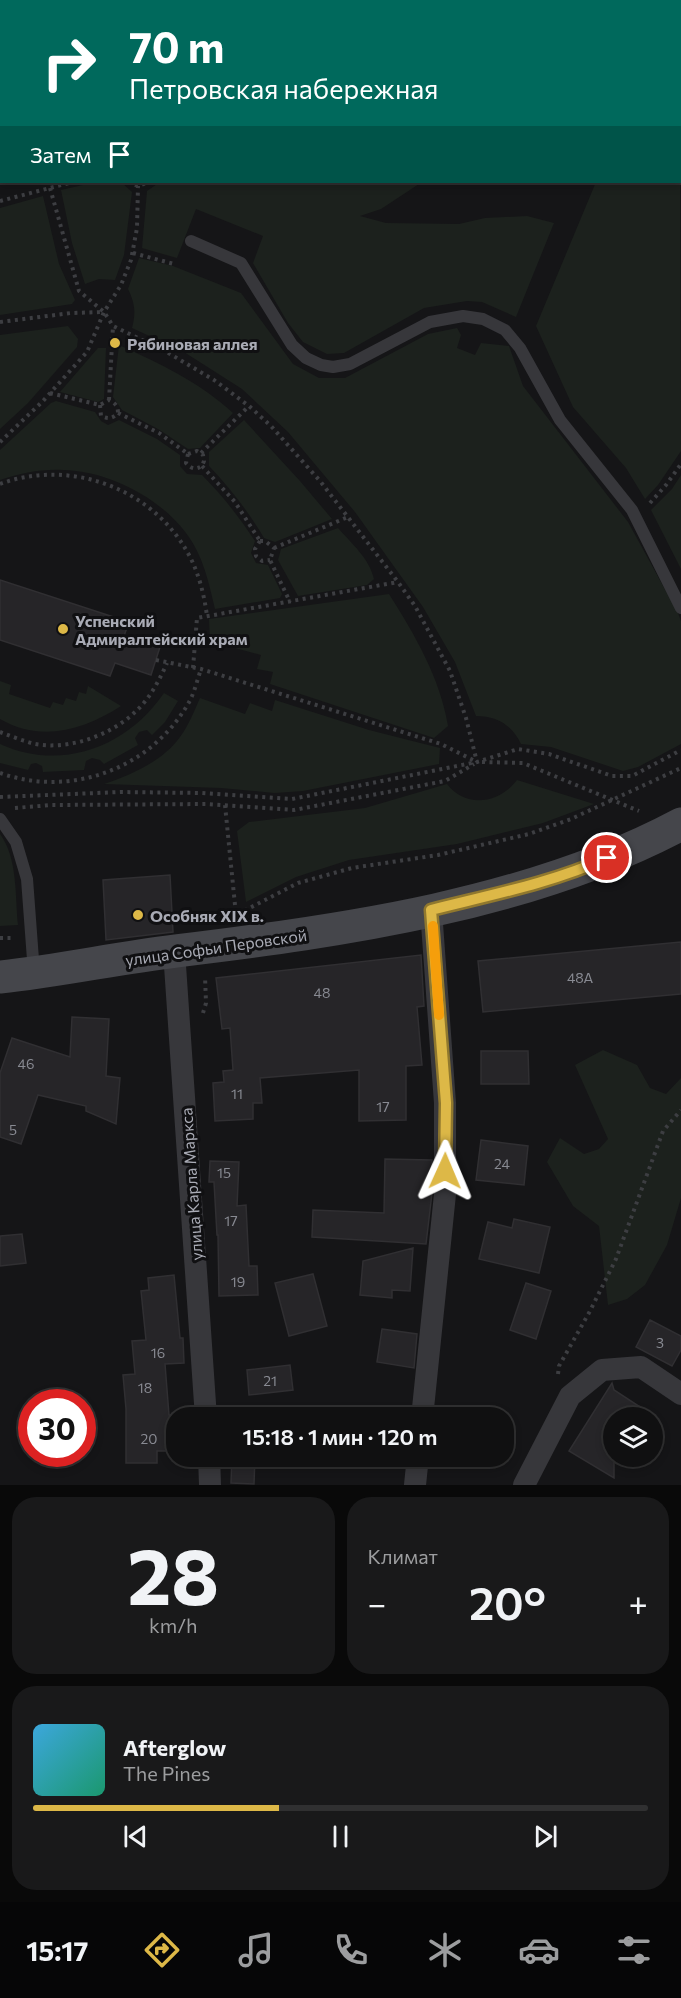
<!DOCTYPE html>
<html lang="ru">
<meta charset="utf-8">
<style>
body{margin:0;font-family:Commissioner,sans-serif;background:#19191a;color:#f1f3f6;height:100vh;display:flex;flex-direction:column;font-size:22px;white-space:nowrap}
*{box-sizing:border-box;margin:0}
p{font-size:20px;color:#9c9d9f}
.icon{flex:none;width:33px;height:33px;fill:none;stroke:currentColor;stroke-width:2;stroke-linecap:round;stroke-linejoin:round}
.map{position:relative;height:1485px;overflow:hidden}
.sheet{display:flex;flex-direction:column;gap:12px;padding:12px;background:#090909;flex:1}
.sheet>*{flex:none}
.banner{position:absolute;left:0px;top:0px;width:681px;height:183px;box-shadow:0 3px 9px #0003,0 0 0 2px #303031;background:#00695c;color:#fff;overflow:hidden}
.buttons{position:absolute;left:603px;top:1407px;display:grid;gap:12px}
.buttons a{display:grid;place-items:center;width:60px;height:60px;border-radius:50%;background:#101011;box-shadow:0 3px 9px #0003,0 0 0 2px #303031;font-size:30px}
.speed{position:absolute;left:18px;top:1389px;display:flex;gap:12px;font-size:30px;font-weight:700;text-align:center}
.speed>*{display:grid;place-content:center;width:78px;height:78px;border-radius:50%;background:#101011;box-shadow:0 3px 9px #0003,0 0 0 2px #303031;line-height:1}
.speed .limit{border:9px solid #d22;background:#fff;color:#111}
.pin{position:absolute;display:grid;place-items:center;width:51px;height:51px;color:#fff;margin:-26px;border:3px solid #fff;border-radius:50%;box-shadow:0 2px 6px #0007}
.me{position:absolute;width:66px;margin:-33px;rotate:1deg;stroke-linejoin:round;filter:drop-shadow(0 0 4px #0008)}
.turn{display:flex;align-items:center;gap:21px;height:126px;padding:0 30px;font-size:27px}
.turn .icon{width:78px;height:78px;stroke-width:2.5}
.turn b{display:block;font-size:42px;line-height:51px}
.then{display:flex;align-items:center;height:57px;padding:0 30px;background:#0003;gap:12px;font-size:22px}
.big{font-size:45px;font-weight:600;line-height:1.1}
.sheet .tile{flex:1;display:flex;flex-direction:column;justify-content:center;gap:9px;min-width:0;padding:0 21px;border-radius:24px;background:#19191a}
.sheet .dial{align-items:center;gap:0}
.dial b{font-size:78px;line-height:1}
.song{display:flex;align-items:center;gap:18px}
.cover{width:72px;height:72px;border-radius:9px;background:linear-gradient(135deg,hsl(200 70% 55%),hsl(160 70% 35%))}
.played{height:6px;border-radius:3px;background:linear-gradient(90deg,#ddb847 40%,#303031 40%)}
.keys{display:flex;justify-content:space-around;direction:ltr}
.heat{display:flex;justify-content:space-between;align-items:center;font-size:33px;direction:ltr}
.sheet .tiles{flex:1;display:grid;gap:12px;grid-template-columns:1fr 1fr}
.tile:last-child{grid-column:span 2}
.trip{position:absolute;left:166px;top:1407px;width:348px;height:60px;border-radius:24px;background:#101011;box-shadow:0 3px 9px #0003,0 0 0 2px #303031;font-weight:600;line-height:60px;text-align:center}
.menu{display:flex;height:96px;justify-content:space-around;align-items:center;background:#060607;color:#9c9d9f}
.menu .icon{width:42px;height:42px}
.menu .current{color:#ddb847}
.menu b{font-size:27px;color:#f1f3f6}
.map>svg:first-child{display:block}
</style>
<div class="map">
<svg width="681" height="1485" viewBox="0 0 681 1485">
<rect width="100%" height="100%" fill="#151517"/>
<path fill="#1c211d" d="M680 173 681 451 658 485 645 499 626 468 573 407 536 326 596 182H680Z
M96 182H121L132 192 124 255 115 280 99 279 85 284 72 243 61 190Z
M160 182H422L381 209 360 216 386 223 459 224 485 218 527 216 554 223 516 317 482 302 467 301 424 308 344 353 327 354 303 342 288 323 253 263 263 236 196 209 177 258 142 248 147 191Z
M43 196 59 264 75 300 72 304 0 315V208Z
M139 258 173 266 241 293 293 364 319 378H345L428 334 457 328 461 335 457 348 475 355 481 343 509 346 523 386 628 522 678 613 681 621V744L638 767 623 771 551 747 521 744C512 725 497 716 476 716L455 662 423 607 355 512 288 432 242 389 184 352 132 328C136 313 135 303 128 289Z
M68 326 78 339 77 347 28 403 0 429V335Z
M119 345C159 363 201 383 233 413L200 448 188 449 158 429 122 410 113 397Z
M98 348H106L104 399 98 402 60 392Z
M56 401 95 412 101 421 108 425 119 420 157 439 180 455V466L187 474 202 475C223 496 239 517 255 541L251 553 256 563 268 565 282 594 280 598 215 609C209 583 203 555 186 533 159 497 108 471 63 470 41 469 21 473 0 480V450L51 403Z
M244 420 300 481 332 519 275 542 264 538C248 511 230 488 209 466V452Z
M681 475V569L651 510 672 489Z
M338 528C352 544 369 558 374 579L367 585 298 596 278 560 281 549Z
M389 594C415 635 440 678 448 726L434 738 270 684 273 672 257 669 261 655 210 641 209 619Z
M0 681 11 685 9 694 50 708 53 702 63 705 66 698 76 701 79 692 86 694 88 686 121 706C84 730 41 743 0 719Z
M164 693 178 701 165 722 152 735 147 730 139 732 135 738 138 745 104 764 100 760 92 758 86 761 84 770 43 772 42 766 36 763 31 764 28 770 0 763V744C62 772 127 747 164 693Z
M200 698 245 714 250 703 272 711 275 700 369 730 440 748 439 764 303 791 275 793 221 788 104 784C131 775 163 761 180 737 189 725 194 711 200 698Z
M517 780 594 804 543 823 457 844 349 860 296 877 246 902 237 831 249 822 365 808 447 784C466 809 500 803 517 780Z
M0 834C18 858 15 897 18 925L0 926Z
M603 1050 637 1065 650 1088 666 1094 681 1078V1198L667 1245 645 1285 627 1299 608 1305 599 1226 573 1206 547 1162 560 1138 584 1154 599 1149 608 1139 575 1065Z"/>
<path fill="#2d3339" d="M0 0H463L2 2V182H6L0 183Z"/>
<path fill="#262528" stroke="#302f32" stroke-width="1.5" d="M0 580 129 622 124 636 160 647 151 675 115 663 110 676 0 640Z
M170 875 173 932 106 940 103 880Z
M681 942V994L483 1012 478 961Z
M421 955 424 1006 417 1007 422 1065 406 1066V1120L359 1121V1070L260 1078 262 1103H253V1119L215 1121 213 1083 224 1082 223 1071 233 1070 230 1028 222 1029 216 978Z
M72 1017 109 1019 106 1076 120 1078 116 1124 86 1111V1106L38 1095 21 1144 0 1137V1073L12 1038 70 1057Z
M481 1051H528L529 1084H481Z
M481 1140 528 1146 524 1185 476 1180Z
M385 1159 432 1160V1193L426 1244 312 1237 313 1210 384 1213Z
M210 1161 239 1162 237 1206 246 1205 249 1266H257L258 1295 219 1296 218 1235H217L214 1182H209Z
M514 1219 550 1227 539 1273 479 1259 488 1222 512 1228Z
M22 1234 26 1263 0 1266V1236Z
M413 1248 410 1291 392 1290V1298L360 1295 363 1261Z
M313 1274 327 1326 289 1336 275 1283Z
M174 1275 180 1338H183L184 1363 165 1364 169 1415H171V1451H157V1463H126V1409L123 1375 135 1374 132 1341 146 1340 141 1291 149 1290 148 1278Z
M526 1283 551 1291 536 1339 510 1330Z
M650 1320 681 1336V1350L672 1366 636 1347Z
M382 1329 417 1334 414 1368 377 1362Z
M290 1365 293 1390 249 1395 247 1370Z
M612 1383 614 1390 657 1418H614V1478L569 1451Z
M232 1456H255L254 1484 231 1483Z"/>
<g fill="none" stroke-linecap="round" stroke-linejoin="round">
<path stroke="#3d3e42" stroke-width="4" stroke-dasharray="3 4.5" stroke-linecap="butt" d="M589 2 592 0
M128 182 138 186 149 182
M50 188 79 291 104 312 113 326 165 351 214 380 249 406 271 426 320 481 398 582 415 606 450 671 466 718 477 762
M0 201 73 182
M133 253 174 264
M0 322 71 313 103 312
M50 393 100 405 109 400C115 403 118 406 118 413
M109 400 113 326
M100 405 101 416C109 419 112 419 118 413
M118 413 159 433 188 454
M0 442 43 401 87 352 104 312 121 285 131 260 137 228 138 186
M201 453 249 406
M188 454 197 451 203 455 204 461 202 466
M188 454 186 463C192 469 195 470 202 466
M202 466 235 502 260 541
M0 484C70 458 153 488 189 555 199 574 204 594 207 616
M650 503 666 485 681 464
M260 541H265L274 548 270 560 290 602
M260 541 255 549 256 556 262 561 270 560
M274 548 348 517
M156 660 201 669 441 744 475 761
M193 668 197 618 398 582
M0 732C11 736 23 741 35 744 69 750 109 736 134 713 149 700 159 681 167 663
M482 762 523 763 639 811
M0 773C71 798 150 769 188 704 194 694 197 681 201 669
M0 797 120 792 201 793 292 799 477 762 518 749 549 754 612 776H632L681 750
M225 805 236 915 298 883 352 868 438 855 529 834 571 819 681 768
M15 808 51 805 207 804 294 810 445 781 474 764
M0 938H14
M203 1013 206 1003 205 976
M558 1374 559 1366 590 1311 616 1259 663 1131 681 1110"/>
<path stroke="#37373b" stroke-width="12" d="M191 241 241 263 292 345 306 358 321 365 333 367 350 364 430 322 463 316 483 319 505 330 520 348 560 420 632 510 681 608
M0 819 16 842 27 879 34 973"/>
<path stroke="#37373b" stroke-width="22" d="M174 951 206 1418
M422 1418 445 1194V1103L431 910
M209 1456 210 1485
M415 1485 418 1456
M524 1485 570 1396 602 1370 641 1367 681 1394"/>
<path stroke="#45464b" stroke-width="33" d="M0 977C59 971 117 958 176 951 343 931 531 904 681 824"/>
</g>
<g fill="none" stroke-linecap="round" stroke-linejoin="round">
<g stroke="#90782e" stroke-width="15">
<path id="route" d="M445 1171 446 1103 431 910C490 895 552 883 607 858"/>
</g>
<use href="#route" stroke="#ddb847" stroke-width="10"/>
<path stroke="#f59e0b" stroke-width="10" d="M433 926 439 1015"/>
</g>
<g fill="#ddb847" stroke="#101012" stroke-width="2">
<circle cx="115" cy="343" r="6"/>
<circle cx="63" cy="629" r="6"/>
<circle cx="138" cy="915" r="6"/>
</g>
<g text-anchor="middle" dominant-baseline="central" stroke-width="6" stroke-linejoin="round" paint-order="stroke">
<g font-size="14" fill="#888a92">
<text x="580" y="977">48А</text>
<text x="322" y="992">48</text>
<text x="26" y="1063">46</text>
<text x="237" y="1093">11</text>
<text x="383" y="1106">17</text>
<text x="13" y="1129">5</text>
<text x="502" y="1163">24</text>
<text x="224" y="1172">15</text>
<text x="231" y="1220">17</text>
<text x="238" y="1281">19</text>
<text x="660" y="1342">3</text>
<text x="158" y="1352">16</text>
<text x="270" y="1380">21</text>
<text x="145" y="1387">18</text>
<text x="149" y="1438">20</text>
</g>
<g font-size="16" font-weight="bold" fill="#a9abb5" stroke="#101012" text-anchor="start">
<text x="127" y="343">Рябиновая аллея</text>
<text x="75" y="620">Успенский<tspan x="75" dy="18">Адмиралтейский храм</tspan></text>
<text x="150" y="915">Особняк XIX в.</text>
</g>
<g font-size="16" fill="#a9abb5" stroke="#101012">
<text transform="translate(216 947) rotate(-8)">улица Софьи Перовской</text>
<text transform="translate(191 1184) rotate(-94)">улица Карла Маркса</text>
</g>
</g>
</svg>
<div class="buttons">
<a><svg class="icon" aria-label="layers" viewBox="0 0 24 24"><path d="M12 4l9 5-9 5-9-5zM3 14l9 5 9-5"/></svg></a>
</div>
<div class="speed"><div class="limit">30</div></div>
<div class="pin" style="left:607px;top:858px;background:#d93025"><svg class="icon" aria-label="arrive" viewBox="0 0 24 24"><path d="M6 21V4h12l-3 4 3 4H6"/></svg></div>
<svg class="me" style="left:445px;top:1171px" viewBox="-20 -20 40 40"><path d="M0-17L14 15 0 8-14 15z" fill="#ddb847" stroke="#fff" stroke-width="4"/></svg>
<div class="trip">15:18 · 1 мин · 120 m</div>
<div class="banner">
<div class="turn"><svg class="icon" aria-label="right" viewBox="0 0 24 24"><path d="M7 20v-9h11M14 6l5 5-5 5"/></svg><div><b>70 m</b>Петровская набережная</div></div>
<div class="then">Затем<svg class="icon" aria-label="arrive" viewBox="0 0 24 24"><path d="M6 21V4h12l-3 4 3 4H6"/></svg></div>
</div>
</div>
<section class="sheet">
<div class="tiles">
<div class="tile dial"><b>28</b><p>km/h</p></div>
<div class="tile"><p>Климат</p>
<div class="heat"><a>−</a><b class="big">20°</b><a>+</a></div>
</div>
<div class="tile">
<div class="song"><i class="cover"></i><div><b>Afterglow</b><p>The Pines</p></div></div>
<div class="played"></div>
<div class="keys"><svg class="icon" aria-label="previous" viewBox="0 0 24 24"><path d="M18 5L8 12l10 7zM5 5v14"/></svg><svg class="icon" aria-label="pause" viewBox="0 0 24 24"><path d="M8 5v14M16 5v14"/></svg><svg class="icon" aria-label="next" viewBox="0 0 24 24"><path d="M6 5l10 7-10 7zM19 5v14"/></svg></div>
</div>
</div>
</section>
<nav class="menu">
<b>15:17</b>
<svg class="icon current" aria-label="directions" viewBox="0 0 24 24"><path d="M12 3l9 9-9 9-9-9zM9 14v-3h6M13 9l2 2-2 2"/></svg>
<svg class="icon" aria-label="music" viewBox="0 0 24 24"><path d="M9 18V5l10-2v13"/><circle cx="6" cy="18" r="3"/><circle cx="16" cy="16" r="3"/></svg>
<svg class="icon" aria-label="phone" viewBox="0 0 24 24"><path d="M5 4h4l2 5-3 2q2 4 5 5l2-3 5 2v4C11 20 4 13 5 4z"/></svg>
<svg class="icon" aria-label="climate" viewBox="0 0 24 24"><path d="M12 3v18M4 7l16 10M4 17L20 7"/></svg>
<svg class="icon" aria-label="car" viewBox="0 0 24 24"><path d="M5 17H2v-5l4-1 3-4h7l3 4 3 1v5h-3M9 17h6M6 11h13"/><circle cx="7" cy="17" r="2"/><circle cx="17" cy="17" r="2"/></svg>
<svg class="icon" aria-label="filters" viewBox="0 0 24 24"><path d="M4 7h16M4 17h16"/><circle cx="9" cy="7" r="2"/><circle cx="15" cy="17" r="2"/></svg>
</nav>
